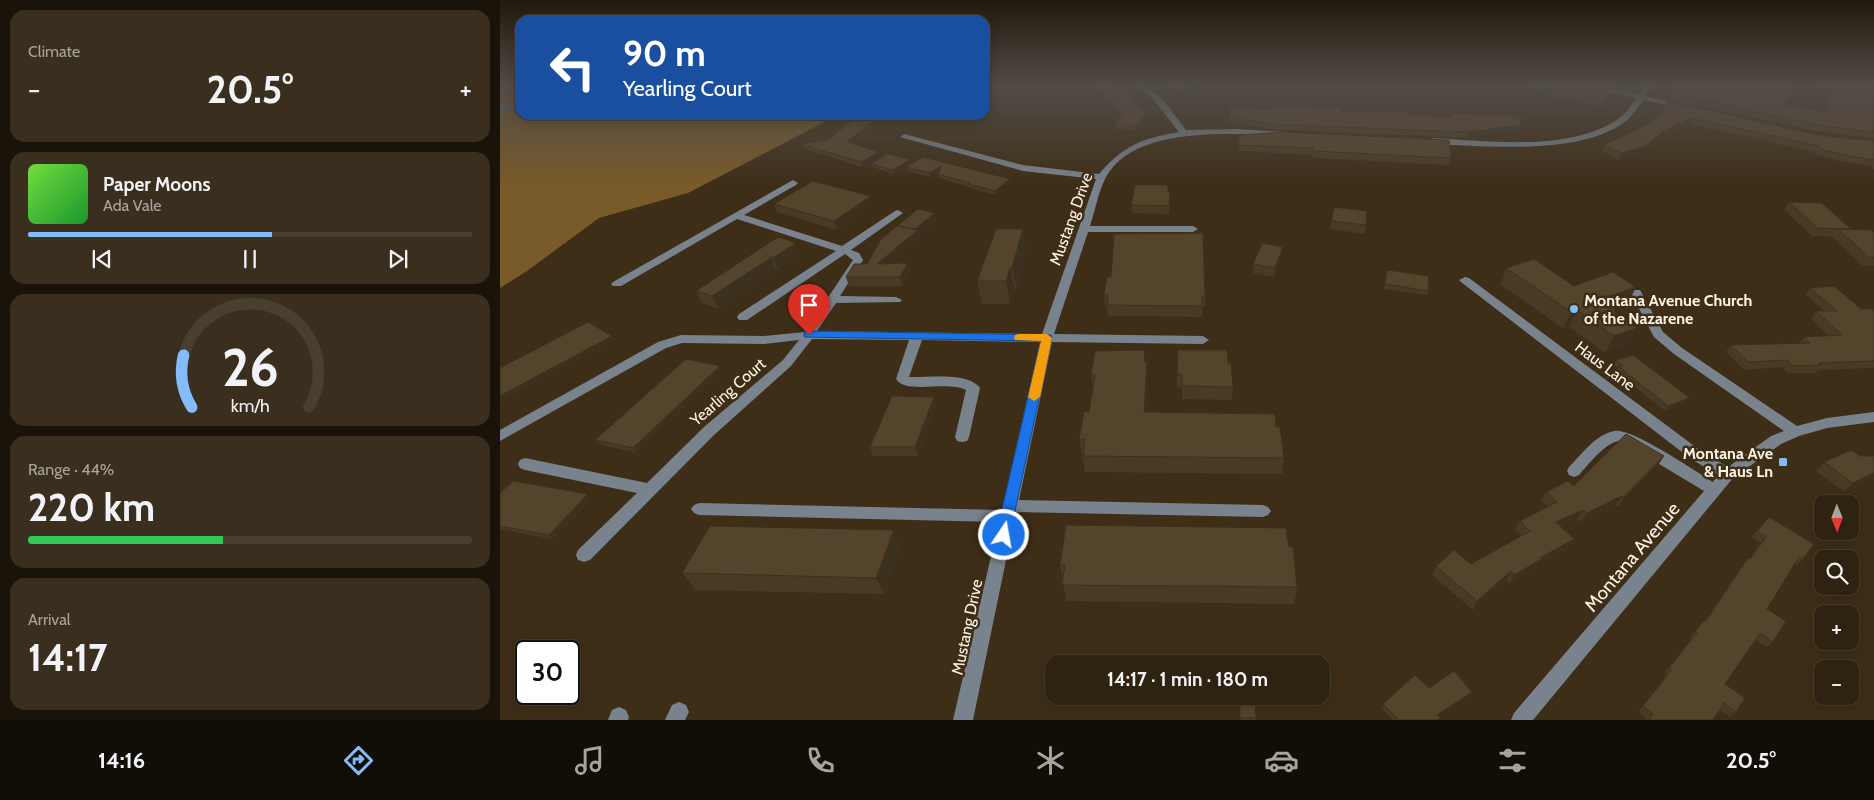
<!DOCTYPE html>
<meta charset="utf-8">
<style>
body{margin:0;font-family:Cabin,sans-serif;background:#3a2f1f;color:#f1f3f6;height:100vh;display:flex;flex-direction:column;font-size:19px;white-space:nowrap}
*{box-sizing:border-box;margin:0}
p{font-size:16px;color:#a7a49f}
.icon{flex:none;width:28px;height:28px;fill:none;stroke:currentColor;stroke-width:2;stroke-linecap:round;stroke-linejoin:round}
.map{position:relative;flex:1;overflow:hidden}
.side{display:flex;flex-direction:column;gap:10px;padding:10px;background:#191309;width:500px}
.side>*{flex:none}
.top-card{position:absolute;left:15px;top:15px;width:475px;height:105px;border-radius:15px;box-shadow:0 2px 12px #0003,0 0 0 1px #493f31;background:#1a4fa0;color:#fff;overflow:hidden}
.needle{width:32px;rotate:179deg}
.fabs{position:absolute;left:1314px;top:495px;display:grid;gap:10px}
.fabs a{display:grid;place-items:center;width:45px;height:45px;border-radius:10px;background:#2e2211;box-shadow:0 2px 12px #0003,0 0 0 1px #493f31;font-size:25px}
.speed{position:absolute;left:15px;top:640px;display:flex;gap:10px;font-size:25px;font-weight:700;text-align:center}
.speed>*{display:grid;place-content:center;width:65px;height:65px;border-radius:50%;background:#2e2211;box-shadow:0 2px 12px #0003,0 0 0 1px #493f31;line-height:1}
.speed .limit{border:2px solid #111;border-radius:8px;background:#fff;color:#111}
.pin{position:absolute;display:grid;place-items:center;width:42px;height:42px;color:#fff;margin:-51px -21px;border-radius:50% 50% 50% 0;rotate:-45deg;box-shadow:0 0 5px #0007}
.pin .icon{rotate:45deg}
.me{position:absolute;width:55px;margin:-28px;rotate:12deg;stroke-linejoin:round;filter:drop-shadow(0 0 4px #0008)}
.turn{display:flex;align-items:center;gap:18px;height:105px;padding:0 25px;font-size:22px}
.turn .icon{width:65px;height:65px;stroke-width:2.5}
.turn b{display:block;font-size:35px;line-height:42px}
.big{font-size:38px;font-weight:700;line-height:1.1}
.side .tile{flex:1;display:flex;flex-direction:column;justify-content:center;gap:8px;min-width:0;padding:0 18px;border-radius:15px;background:#3a2f1f}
.side .dial{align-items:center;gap:0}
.dial svg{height:130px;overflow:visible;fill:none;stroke:#493f31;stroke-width:7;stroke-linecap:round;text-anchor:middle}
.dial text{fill:#f1f3f6;stroke:none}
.song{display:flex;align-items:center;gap:15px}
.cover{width:60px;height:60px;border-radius:8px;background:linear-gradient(135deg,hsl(100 70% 55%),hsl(130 70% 35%))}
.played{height:5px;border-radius:2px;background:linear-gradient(90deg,#84bcfb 55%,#493f31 55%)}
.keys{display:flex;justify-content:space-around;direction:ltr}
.heat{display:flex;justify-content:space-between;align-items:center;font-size:28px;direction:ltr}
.charge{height:8px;border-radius:4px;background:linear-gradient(90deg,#34c759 44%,#493f31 0)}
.trip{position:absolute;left:545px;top:655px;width:285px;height:50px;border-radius:15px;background:#2e2211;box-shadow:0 2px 12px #0003,0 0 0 1px #493f31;font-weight:700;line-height:50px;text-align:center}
.tabs{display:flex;height:80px;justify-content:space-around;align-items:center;background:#120e07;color:#a7a49f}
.tabs .icon{width:35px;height:35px}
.tabs .active{color:#84bcfb}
.tabs b{font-size:22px;color:#f1f3f6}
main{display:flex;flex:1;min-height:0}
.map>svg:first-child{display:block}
</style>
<main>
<section class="side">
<div class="tile"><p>Climate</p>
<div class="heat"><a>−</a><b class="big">20.5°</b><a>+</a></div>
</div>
<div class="tile">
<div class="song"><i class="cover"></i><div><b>Paper Moons</b><p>Ada Vale</p></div></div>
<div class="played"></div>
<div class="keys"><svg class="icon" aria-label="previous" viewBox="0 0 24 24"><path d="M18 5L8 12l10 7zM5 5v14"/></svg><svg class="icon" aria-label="pause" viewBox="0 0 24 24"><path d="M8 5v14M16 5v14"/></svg><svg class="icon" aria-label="next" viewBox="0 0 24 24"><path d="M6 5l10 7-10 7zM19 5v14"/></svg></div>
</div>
<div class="tile dial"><svg viewBox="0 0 100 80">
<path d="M14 69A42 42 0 1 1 86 69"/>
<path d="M14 69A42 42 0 0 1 9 37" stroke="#84bcfb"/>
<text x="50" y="56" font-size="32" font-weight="700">26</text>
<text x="50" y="72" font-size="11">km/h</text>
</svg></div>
<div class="tile"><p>Range · 44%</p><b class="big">220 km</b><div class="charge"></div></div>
<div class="tile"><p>Arrival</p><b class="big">14:17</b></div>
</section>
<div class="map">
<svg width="1374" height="720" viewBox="0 0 1374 720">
<rect width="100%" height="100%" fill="#3e2e17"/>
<path fill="#795a29" d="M0 86H20V115H338L188 193 99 218 27 271 0 288Z"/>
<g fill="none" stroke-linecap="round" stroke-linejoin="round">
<path stroke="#486c95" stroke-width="4" d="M0 110 20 103"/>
<path fill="#79838d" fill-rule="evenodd" d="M636 86C659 86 673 114 686 130L738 129 786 132 790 134 786 136C736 134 632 124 605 179 598 193 595 211 590 226H693L698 229 693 232H588L554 334 703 336 709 340 703 344 552 342 519 500 763 505 768 507 771 511 768 515 763 517 516 512 473 720H453L499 522 199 515 194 513 191 509 194 505 199 503 502 510 540 342 422 340 409 377C427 378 468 371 480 388L469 437 467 441 462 442 457 441 455 437 466 390C448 380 406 395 396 379L409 340 312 339 291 366 214 435 90 560 84 562 78 560 76 555 78 550 137 493 25 470 20 468 18 464 20 460 25 458 147 483 204 427 283 360 299 340 264 344 182 343 166 348 0 441V430L158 342 181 335 264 336 305 332 353 260 345 254 247 320H239L237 317 239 314 336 251 237 219 121 286H113L111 284 113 282 293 180 298 183 296 185 244 215 342 246 395 211 398 210 403 213 351 250 359 253 363 260 340 296 396 297 402 300 400 302 336 303 317 331 542 334 596 179 523 171 400 137 404 134 523 165 599 174C623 146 642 138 679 132L653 99Z
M1084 86H1097L1139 94 1144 86H1151L1145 96 1188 106 1184 108 1143 100C1138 107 1133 115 1126 121 1081 156 987 146 933 144L929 141 933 138C989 141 1070 152 1118 119 1126 114 1131 106 1136 98Z
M965 277 969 278 1201 451 1228 467 1271 436 1284 431 1174 354 1154 337 1130 292 1132 290H1140L1163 332 1182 348 1297 426 1327 418 1374 412V422L1327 428 1299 436 1281 444 1233 478 1033 720H1011L1014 713 1204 491 1121 441C1107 440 1088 465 1079 475L1074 477 1069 475 1067 471 1069 467C1082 454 1095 435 1114 431 1131 427 1195 471 1213 482L1218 475 1191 459 961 282 959 280Z
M179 702 186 705 189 712 185 720H165L172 705Z
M119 707 126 710 129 717 128 720H108L112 710Z"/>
</g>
<path fill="#493a26" d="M595 86H612L646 114V119L635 131 615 128V123L621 116Z
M670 86H704V90L680 94 674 88Z
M1022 86H1093L1110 95 1102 107 1036 92 1037 89Z
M1104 86H1117L1115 88Z
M1310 86H1374V138L1315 131 1169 99 1171 94H1169L1172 88 1326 111 1328 89Z
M841 111 950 117 951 113 975 116 1019 131 966 138 766 129 729 121V115Z
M359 115H381L382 119 352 144 379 152 381 156 363 167 302 148 300 144 328 140Z
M1160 115 1318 135 1374 141V170L1371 166 1346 162 1316 155 1315 152 1189 124 1162 137 1144 152 1119 160 1102 151 1104 145 1148 124Z
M739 135 951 158 949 165 813 158 812 155 739 151Z
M411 159 412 163 394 174 371 167 370 164Z
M406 167 510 179 511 183 495 195 470 188 469 187 439 178 438 174 439 172 431 177 407 171Z
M668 192 670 199 669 214 632 213 631 205Z
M1289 202 1351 229 1374 232V266H1363L1332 237 1312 236 1284 210Z
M274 204H373L337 230 277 212Z
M435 213 437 221 419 236 420 238 390 263H408L410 272 403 286H349L346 277 367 264 397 227V226Z
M831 221 866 225 865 234 830 229Z
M523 229 526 251 517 290H515L510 304H482L477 281Z
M296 243 301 255 278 270 276 269V270L219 309 202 303 196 291Z
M783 247 782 255 774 277 753 273V264Z
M1006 268 1074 286 1136 287 1128 303 1114 309 1115 313 1128 345 1105 353 1069 327 1063 328 1001 285Z
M887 270 928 291 927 295 884 289Z
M1310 288 1361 309H1374V368L1318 370 1316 373H1287L1282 367 1244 370 1226 352 1231 345 1300 343 1304 337 1329 336 1311 319 1316 311H1324L1306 295Z
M604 295 705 296V306L702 307V317L608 316 607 306H605Z
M645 350V362L648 378 646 412 776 427 784 458 782 474 585 472 579 439 589 412 593 389 591 375Z
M1116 360 1190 398 1187 402 1165 411 1116 372 1118 368 1114 365Z
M728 363 733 387 732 400 682 399V387L677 388V374Z
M223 370 136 453 98 444 95 440Z
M434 397 437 406 418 456H373L370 447Z
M1164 456 1158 465 1118 507 1116 505 1081 522 1077 519 1061 527 1074 539 1068 548 1038 565 1036 568 1010 584 1006 580 973 610 932 575 936 566 971 564 1021 536 1015 530 1020 521 1048 507 1041 501 1046 492 1074 486Z
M1324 462 1374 478 1344 492 1316 471Z
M0 493 92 499 53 539 0 529Z
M1269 517 1303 559 1297 565 1295 564 1267 609 1273 642 1267 647 1255 640 1225 684 1236 712 1230 717 1220 710 1213 720H1148L1138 712 1161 683 1166 674 1164 673 1191 639 1190 637 1199 626 1204 620 1205 621 1243 564 1248 558 1249 559 1261 543 1252 537Z
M394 530 401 547 384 594 196 590 182 573Z
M789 547 797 587 794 604 566 601 560 565Z
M929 688 969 696 939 716V720H893L882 708 883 704Z
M739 696 756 718V720H740Z"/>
<path fill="#3c301f" d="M696 86H704V90L680 94V88Z
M1112 90 1110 95 1102 107 1104 101Z
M646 114V119L635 131V126Z
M380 115H381L382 119 348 147 347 142Z
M1192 118 1189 124 1162 137 1144 152 1119 160 1122 153 1164 131Z
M1021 125 1019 131 966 138 967 132Z
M379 152 381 156 363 167 361 162Z
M411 159 412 163 394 174 393 170Z
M441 166 442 170 431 177 430 173Z
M510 179 511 183 495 195V191Z
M371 196 373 204 337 230 334 221Z
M435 213 437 221 419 236 420 238 380 272 377 264 415 229Z
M523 229 526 251 517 290 512 268Z
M296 243 301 255 278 270 273 258Z
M783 247 782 255 774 277 775 268Z
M271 258 276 270 219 309 212 296Z
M408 263 410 272 403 286 400 277Z
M510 268 515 290 510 304 506 281Z
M1136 287 1128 303 1104 313 1111 296Z
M1077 310 1069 327 1063 328 1071 312Z
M1137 328 1128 345 1105 353 1114 336Z
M112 336 115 340 0 403V396Z
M647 362 648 378 645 429 644 412Z
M220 366 223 370 136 453 133 448Z
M434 397 437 406 418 456 415 447Z
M1190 398 1187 402 1165 411 1168 406Z
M1164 456 1158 465 1118 507 1124 497Z
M1374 473V478L1344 492 1353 483Z
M88 494 92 499 53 539 49 535Z
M1122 496 1116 505 1081 522 1087 513Z
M1083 510 1077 519 1051 532 1056 522Z
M394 530 401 547 384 594 376 578Z
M1074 539 1068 548 1038 565 1036 568 1010 584 1014 575 1040 558Z
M1011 571 1006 580 973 610 977 601Z
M972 692 969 696 935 719 937 715Z"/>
<path fill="#55442c" stroke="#3c301f" d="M599 86H612L627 92 646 114 635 126 615 123 623 113Z
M677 86H696L680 88Z
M1038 86H1093L1112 90 1104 101Z
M1173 86H1292L1285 105 1329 112 1331 86H1374V132L1319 125 1171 94 1174 89 1172 88Z
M1167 101 1318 135 1374 141V160L1350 156 1320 149 1319 146 1192 118 1164 131 1146 146 1130 151 1122 153 1104 145 1148 124 1160 115Z
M773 105 841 108V111L908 112 909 115 952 117 951 113 972 114 975 116H1020L1021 125 967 132 767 124 729 115 730 107 773 109Z
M359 115H380L347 142 379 152 361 162 300 144 328 140Z
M782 132 949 140 951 158 813 151V148L739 145V135Z
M387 154 411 159 393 170 370 164Z
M423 157 510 179 495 191 469 184 470 183 438 174 441 166 430 173 406 167Z
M313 181 371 196 334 221 274 204Z
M635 185H668V192L670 191 669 206 631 205Z
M1289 202 1322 203 1351 229 1317 228Z
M834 207 867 211 866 225 831 221Z
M418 209 435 213 415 229 397 226Z
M397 226 418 230 377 264 408 263 400 277H346L354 264H367L381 239Z
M496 229H523L512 268H510L506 281H477Z
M1338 229 1371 230 1374 232V258L1369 257Z
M703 233 705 296H702V306L607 305 608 295H604L607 277H611L614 234Z
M278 237 296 243 273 258 270 256 271 258 212 296 196 291Z
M762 243 783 247 775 268 753 264Z
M1034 259 1074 286 1113 272 1136 287 1111 296 1115 313 1137 328 1114 336 1077 310 1071 312 1006 268Z
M887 270 929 276 928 291 885 284Z
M1334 286 1361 309H1374V361L1318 363 1321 365 1292 366 1287 360 1248 362 1231 345 1310 343 1304 337 1342 335 1316 311H1337L1310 288Z
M88 322 112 336 0 396V368Z
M645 350 644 362H647L644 412 775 414 776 427H780L784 458 583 456 585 439H579L584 412H589L595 375H591L595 351Z
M678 350H727L728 363H731L733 387 682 386V374H677Z
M1133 355 1190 398 1168 406 1119 367 1123 366 1116 360Z
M186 359 220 366 133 448 95 440Z
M392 396 434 397 415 447H370Z
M1126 434 1164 456 1124 497 1122 496 1087 513 1083 510 1056 522 1074 539 1040 558 1042 559 1014 575 1011 571 977 601 936 566 954 550 971 564 1030 531 1020 521 1057 502 1046 492 1068 481 1074 486Z
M1351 450 1360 456H1374V473L1353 483 1324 462Z
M13 481 88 494 49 535 0 526V493Z
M1269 517 1314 544 1303 559 1299 557 1267 609 1286 621 1273 642 1260 633 1225 684 1245 698 1236 712 1224 703 1213 720H1149L1153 714 1143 706 1166 677 1171 669 1169 668 1197 633 1195 632 1204 620 1206 621 1248 558 1250 559 1266 537 1257 531Z
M566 525 786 528 789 547H793L797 587 562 585 565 565H560Z
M210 526 394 530 376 578 182 573Z
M954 671 972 692 937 715 940 718 938 720H899L883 704 915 675 929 688Z
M740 696H755L756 718H740Z"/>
<linearGradient id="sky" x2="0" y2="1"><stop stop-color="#22190d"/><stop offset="0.46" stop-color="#524c47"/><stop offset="1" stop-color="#524c47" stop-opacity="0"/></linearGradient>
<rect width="1374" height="186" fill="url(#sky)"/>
<path fill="#1a73e8" stroke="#114b97" d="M309 331 551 335 552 338 509 539 504 541 499 539 496 535 541 341 305 337 304 335 305 332Z"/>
<path fill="#f59e0b" d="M519 334H547L552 338 540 397 534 401 528 397 541 341 515 340 514 338 515 335Z"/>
<g fill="#84bcfb" stroke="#3e2e17" stroke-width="2">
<circle cx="1074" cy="309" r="5"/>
<rect x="1278" y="457" width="10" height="10" rx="2.5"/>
</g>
<g text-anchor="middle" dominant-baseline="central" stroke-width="5" stroke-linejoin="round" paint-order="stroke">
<g font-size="16" fill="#fdf3e5" stroke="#3e2e17">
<text transform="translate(571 219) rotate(-70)">Mustang Drive</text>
<text transform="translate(1105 366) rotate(37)">Haus Lane</text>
<text transform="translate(228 392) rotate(-41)">Yearling Court</text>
<text transform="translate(467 627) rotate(-78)">Mustang Drive</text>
</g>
<g font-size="16" font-weight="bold" fill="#fdf3e5" stroke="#3e2e17" text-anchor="start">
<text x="1084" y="300">Montana Avenue Church<tspan x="1084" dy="18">of the Nazarene</tspan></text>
<text x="1273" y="453" text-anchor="end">Montana Ave<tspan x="1273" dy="18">&amp; Haus Ln</tspan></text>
</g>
<g font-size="19" fill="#fdf3e5" stroke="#3e2e17">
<text transform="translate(1132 557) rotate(-50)">Montana Avenue</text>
</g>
</g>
</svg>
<div class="fabs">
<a><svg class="needle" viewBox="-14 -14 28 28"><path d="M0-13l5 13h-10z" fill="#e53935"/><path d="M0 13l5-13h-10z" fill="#a7a49f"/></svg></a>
<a><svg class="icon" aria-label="search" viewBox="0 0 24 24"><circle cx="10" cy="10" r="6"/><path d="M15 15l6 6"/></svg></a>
<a>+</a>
<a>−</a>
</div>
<div class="speed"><div class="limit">30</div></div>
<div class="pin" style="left:309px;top:335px;background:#d93025"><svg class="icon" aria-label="arrive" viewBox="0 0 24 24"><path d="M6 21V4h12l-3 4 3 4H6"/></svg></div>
<svg class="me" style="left:504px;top:535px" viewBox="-20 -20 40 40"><circle r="17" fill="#1a73e8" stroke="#fff" stroke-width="3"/><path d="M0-11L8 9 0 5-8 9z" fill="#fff"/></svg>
<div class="trip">14:17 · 1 min · 180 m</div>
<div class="top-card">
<div class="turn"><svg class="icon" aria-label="left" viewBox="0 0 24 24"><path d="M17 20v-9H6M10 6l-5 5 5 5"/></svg><div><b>90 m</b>Yearling Court</div></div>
</div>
</div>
</main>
<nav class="tabs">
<b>14:16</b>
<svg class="icon active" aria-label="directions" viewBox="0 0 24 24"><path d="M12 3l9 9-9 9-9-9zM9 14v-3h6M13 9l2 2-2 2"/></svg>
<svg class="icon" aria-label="music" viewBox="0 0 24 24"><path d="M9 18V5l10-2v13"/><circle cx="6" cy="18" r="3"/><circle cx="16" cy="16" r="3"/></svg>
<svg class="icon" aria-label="phone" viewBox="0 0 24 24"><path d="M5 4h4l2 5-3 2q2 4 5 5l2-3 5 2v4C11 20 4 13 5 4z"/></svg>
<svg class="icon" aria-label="climate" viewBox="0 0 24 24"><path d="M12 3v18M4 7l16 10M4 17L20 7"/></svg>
<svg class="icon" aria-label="car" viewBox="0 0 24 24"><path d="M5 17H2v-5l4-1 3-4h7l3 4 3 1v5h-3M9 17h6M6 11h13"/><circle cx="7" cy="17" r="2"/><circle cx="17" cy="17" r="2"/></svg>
<svg class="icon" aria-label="filters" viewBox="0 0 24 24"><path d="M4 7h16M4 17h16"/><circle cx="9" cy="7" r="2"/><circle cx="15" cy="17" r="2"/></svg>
<b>20.5°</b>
</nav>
